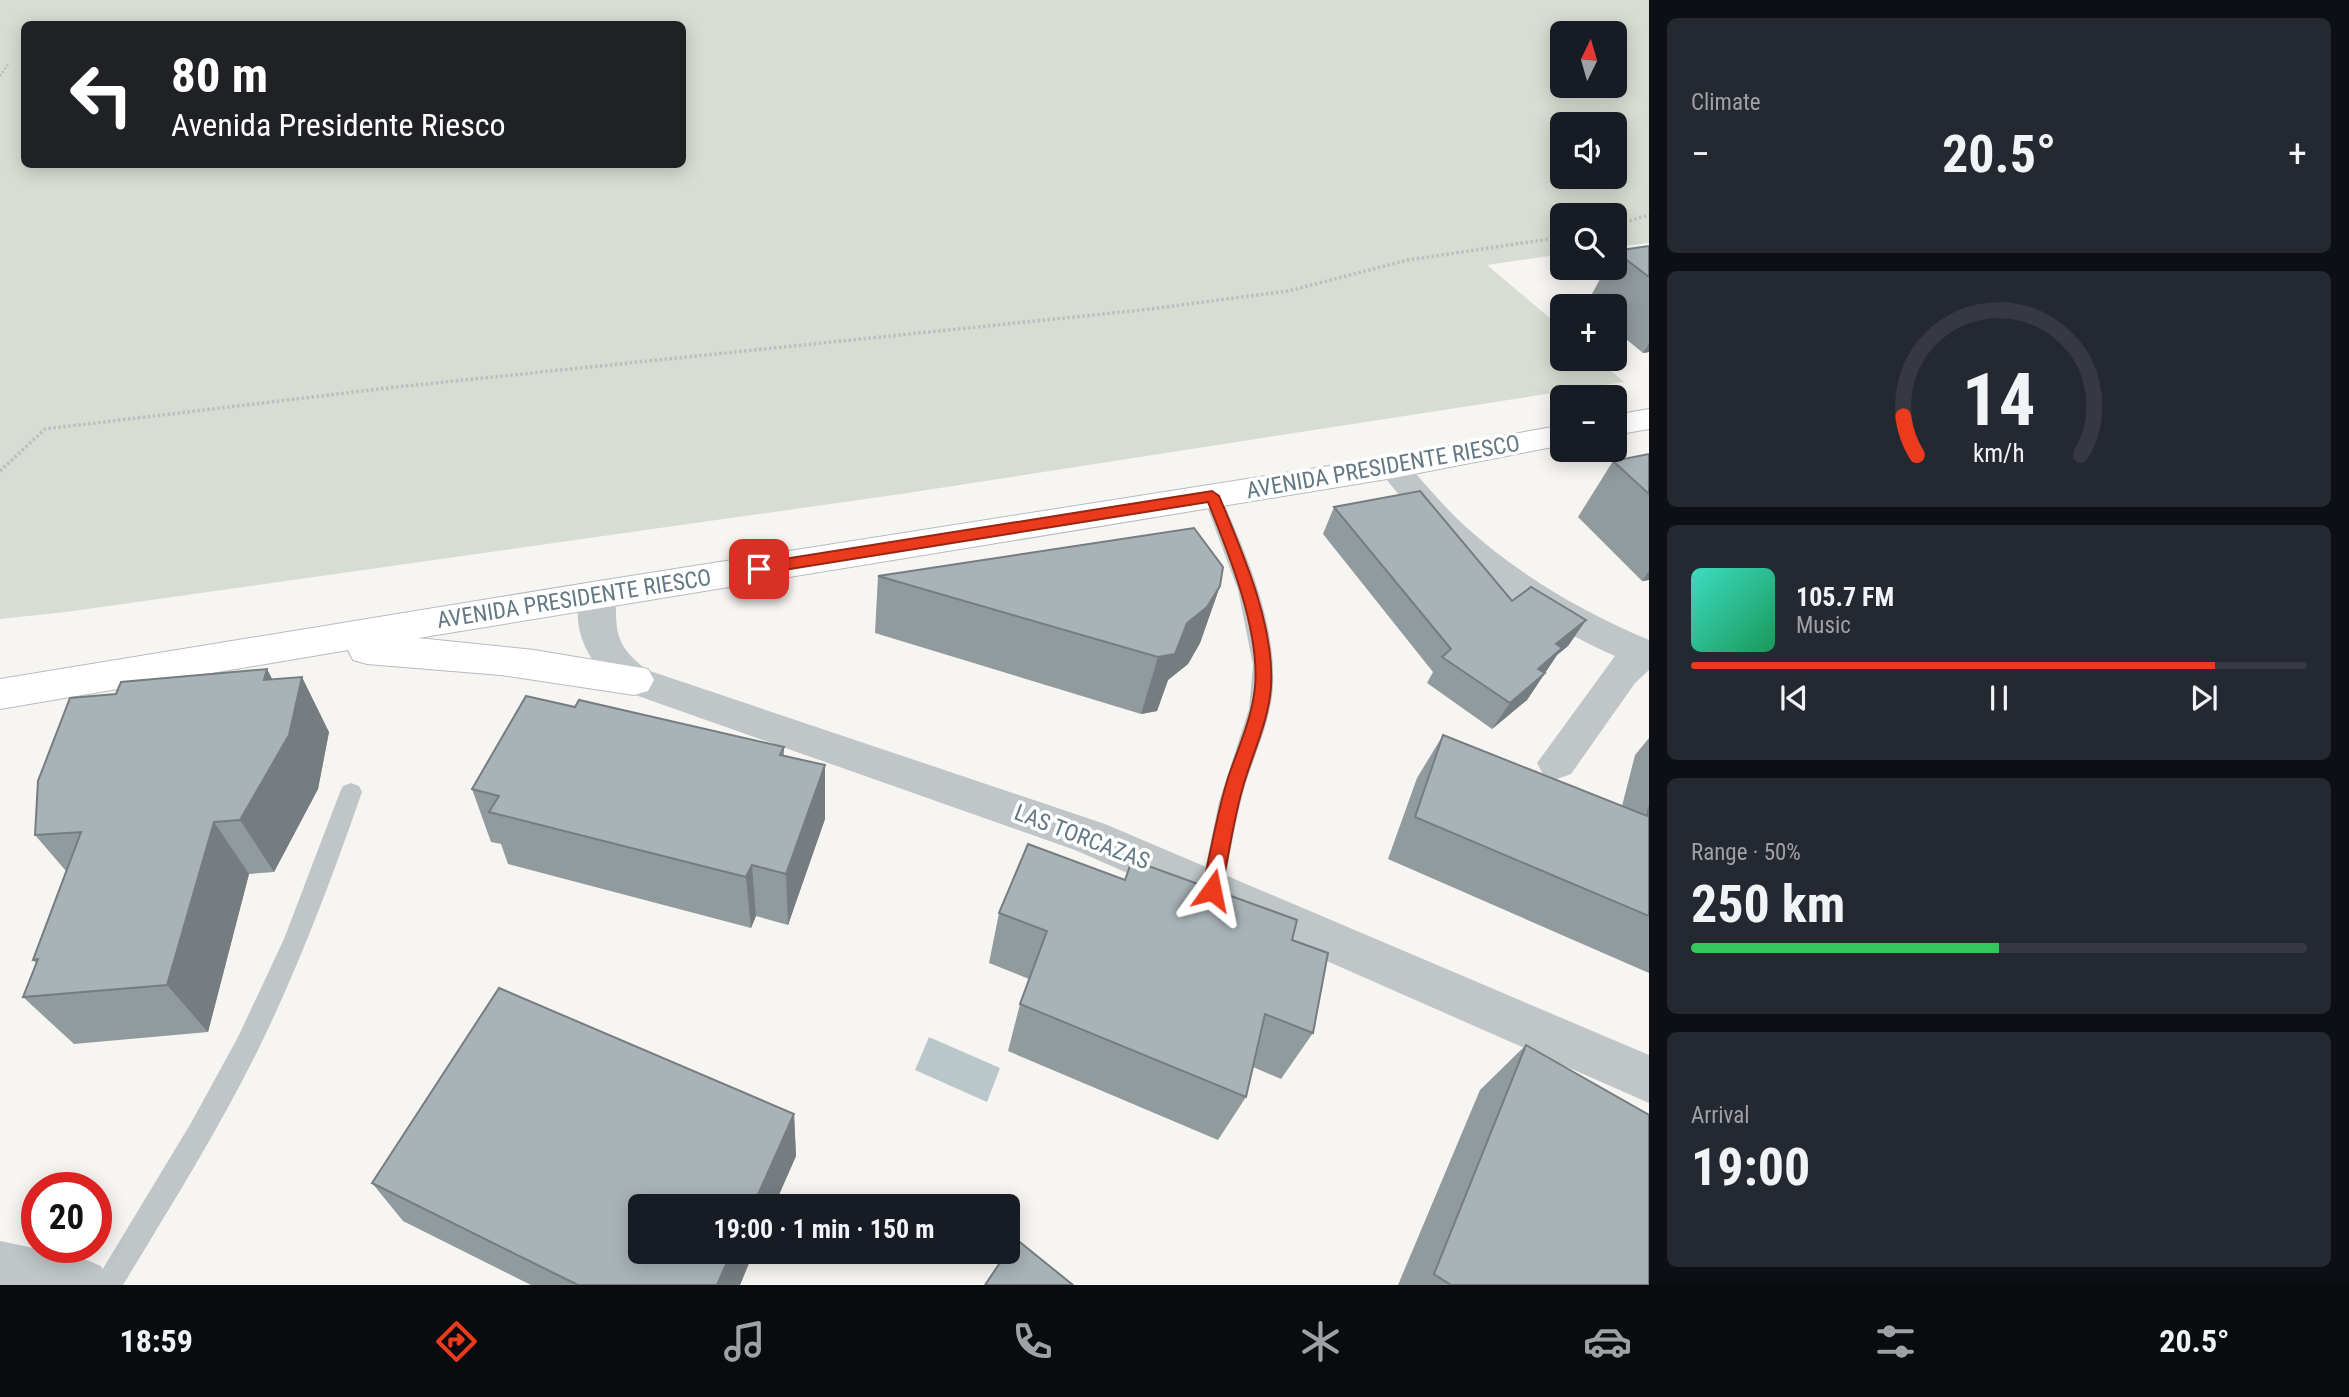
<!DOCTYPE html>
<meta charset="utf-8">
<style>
body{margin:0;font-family:"Roboto Condensed",sans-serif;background:#242831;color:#f1f3f6;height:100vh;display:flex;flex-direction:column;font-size:26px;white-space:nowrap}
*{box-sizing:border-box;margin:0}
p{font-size:23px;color:#9ea1a6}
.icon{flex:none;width:38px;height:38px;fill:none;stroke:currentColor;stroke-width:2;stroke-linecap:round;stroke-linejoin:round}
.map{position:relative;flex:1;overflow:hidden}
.details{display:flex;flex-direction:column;gap:18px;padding:18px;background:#0d0f14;width:700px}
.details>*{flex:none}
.guide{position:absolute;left:21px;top:21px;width:665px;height:147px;border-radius:10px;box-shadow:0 4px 18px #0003;background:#202124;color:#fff;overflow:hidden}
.needle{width:46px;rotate:5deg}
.controls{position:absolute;left:1550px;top:21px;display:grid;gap:14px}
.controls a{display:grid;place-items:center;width:77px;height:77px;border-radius:10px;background:#171b24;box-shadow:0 4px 18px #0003;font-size:35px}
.speed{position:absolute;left:21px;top:1172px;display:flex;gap:14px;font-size:35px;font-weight:700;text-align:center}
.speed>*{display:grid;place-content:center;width:91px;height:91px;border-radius:50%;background:#171b24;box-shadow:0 4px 18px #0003;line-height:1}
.speed .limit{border:10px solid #d22;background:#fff;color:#111}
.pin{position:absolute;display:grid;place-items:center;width:60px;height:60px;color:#fff;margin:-30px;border-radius:14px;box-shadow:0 4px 10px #0006}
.me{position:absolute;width:77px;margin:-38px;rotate:12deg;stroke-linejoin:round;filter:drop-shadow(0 0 5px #0008)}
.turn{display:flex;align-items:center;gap:24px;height:147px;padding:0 35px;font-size:32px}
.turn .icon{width:91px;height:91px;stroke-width:2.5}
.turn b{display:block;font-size:49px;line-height:60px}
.big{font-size:52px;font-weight:700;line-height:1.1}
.details .widget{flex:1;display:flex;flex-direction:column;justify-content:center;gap:10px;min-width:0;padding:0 24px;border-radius:10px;background:#242831}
.details .dial{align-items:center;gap:0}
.dial svg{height:182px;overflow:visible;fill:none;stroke:#363941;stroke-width:7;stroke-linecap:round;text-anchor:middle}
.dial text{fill:#f1f3f6;stroke:none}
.song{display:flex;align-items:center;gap:21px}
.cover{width:84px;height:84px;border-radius:10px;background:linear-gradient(135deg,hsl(170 70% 55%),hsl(150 70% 35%))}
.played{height:7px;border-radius:4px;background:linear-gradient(90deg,#eb3a1c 85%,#363941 85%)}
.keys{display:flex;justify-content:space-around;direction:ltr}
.heat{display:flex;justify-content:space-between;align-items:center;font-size:38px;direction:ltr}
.charge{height:10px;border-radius:5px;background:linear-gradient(90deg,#34c759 50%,#363941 0)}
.trip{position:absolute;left:628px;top:1194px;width:392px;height:70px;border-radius:10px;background:#171b24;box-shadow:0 4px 18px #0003;font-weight:700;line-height:70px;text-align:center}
.tabs{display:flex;height:112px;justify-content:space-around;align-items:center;background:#090b0e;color:#9ea1a6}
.tabs .icon{width:49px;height:49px}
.tabs .active{color:#eb3a1c}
.tabs b{font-size:32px;color:#f1f3f6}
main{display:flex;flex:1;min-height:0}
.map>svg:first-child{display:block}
</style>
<main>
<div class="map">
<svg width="1649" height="1285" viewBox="0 0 1649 1285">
<rect width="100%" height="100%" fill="#f6f5f2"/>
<path fill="#d7ddd2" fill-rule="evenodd" d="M0 0H1649V243L1615 247V215H1563V254L1487 265 1563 329V359H1597L1624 382 901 494 66 612 0 619ZM24 24H682V164H24ZM1563 33H1615V86H1563ZM1563 124H1615V177H1563Z"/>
<path fill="#b9c7ca" d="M929 1037 1000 1068 987 1102 915 1070Z"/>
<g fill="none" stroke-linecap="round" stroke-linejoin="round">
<g stroke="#b5bbbf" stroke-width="2">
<path id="secondary" d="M1649 409V429L1615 435V415Z
M1563 425V445L1393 478 418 638 534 650 648 669 654 680 648 691 634 695 501 675 367 664 353 660 348 650 0 709V679L599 581 1393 456Z"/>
</g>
<path stroke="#bcbfc1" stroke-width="2.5" stroke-dasharray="2 2" stroke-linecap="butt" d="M0 76 9 63"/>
<path stroke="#bcbfc1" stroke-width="3.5" stroke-dasharray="2.5 2.5" stroke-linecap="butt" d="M1615 225 1649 215
M0 471 45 429 396 387 1142 310 1288 291 1408 260 1563 237"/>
<path fill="#c0c6c8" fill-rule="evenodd" d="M1212 490 1221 496C1246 555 1276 620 1273 686 1271 722 1254 755 1244 789 1235 822 1230 856 1223 889L1220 896 1212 899 1204 896 1201 889 1219 802 1249 709 1253 665 1238 590 1203 496Z
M351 783 359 786 362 792C331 881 298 969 256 1054 216 1134 169 1209 123 1285H93L191 1123 238 1037 284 939 340 792 343 786Z"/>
<path fill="#c0c6c8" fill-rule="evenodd" d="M1393 457 1404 460C1424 483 1444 507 1466 527 1520 576 1583 612 1649 640V670L1635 683 1571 774 1557 779 1543 774 1537 763 1615 656C1552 628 1492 591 1442 543 1420 522 1401 497 1382 474L1377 467 1382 460Z
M599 581 612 585C617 595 616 601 616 613 616 641 625 653 647 670L1105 824 1649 1055V1103L1075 850 621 690C590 667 564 623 586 585Z
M0 1241 82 1258 101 1266 109 1285H0Z"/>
<use href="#secondary" fill="#fff" fill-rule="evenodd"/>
</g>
<path fill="#919a9d" d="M1649 246V352L1643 353 1615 330V306H1587L1586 305 1606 268H1615V251Z
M1649 454V580L1642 581 1578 517 1613 461Z
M1334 507 1512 601 1586 620 1568 646 1557 655 1527 700 1492 729 1427 683 1433 672 1323 534Z
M878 576 1220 586 1200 643 1188 664 1168 680 1157 711 1141 714 875 633Z
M267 669 272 680 329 732 318 789 274 872 249 874 208 1032 74 1044 23 997 36 963 33 960 66 871 35 835 116 694Z
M575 707 784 747V755L825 819 788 925 756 916 751 928 508 864 501 844 491 842 472 789Z
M1443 735 1622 806 1635 755 1649 738V973L1388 859 1417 778Z
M1125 879 1292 940 1313 1033 1281 1079 1253 1067 1246 1097 1218 1140 1008 1051 1020 1004 1029 979 989 963 999 913Z
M1526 1045 1649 1285H1398L1480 1090Z
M794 1114 796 1156 774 1206H640V1251H754L740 1285H531L403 1221 372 1183Z"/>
<path fill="#767d80" d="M1649 344V352L1643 353Z
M1649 571V580L1642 581Z
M1220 586 1200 643 1188 664 1168 680 1157 711 1141 714 1158 657 1187 623Z
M1586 620 1568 646 1557 655 1527 700 1492 729 1510 703 1556 644Z
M267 669 293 719 302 677 329 732 318 789 274 872 240 820Z
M825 765V819L788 925 786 874Z
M214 822 249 874 208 1032 167 985Z
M752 865 756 916 751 928 746 877Z
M794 1114 796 1156 774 1206H753Z
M732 1251H754L740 1285H717Z"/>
<path fill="#a9b3b7" stroke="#767d80" stroke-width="2" d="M1649 246V277L1615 251Z
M1649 454V494L1613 461Z
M1420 491 1512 601 1531 587 1586 620 1556 644 1562 648 1538 669 1545 673 1510 703 1442 657 1451 649 1334 507Z
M1194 528 1223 567 1220 586 1207 607 1187 623 1175 654 1158 657 878 576Z
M267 669 264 680 302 677 289 735 240 820 214 822 167 985 23 997 38 959 33 960 81 832 35 835 38 781 70 698 116 694 121 682Z
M526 696 575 707 579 700 784 747 780 755 825 765 786 874 752 865 746 877 489 812 499 796 472 789Z
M1443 735 1647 816 1649 807V916L1415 817Z
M1028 844 1125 880 1132 860 1297 920 1292 940 1328 953 1313 1033 1265 1014 1246 1097 1020 1004 1047 931 999 913Z
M499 988 794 1114 753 1206H640V1251H732L717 1285H578L372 1183Z
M1526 1045 1649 1115V1285H1451L1434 1274Z
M1016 1239 1073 1285H985Z"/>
<path fill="#eb3a1c" stroke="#992612" stroke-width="2" d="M1212 491 1219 496C1242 551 1275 626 1271 687 1269 717 1256 746 1247 774 1234 811 1230 852 1221 890L1219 895 1212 898 1205 895 1202 890C1211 852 1217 811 1229 775 1239 746 1252 718 1255 687 1260 630 1229 554 1208 502L759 574 752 569 759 563Z"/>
<g text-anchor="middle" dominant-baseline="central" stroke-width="7" stroke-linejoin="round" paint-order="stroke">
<g font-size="23" fill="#637884" stroke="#fff">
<text transform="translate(1383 467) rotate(-10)">AVENIDA PRESIDENTE RIESCO</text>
<text transform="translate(574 599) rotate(-9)">AVENIDA PRESIDENTE RIESCO</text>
<text transform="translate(1082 837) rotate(21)">LAS TORCAZAS</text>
</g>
</g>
</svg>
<div class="controls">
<a><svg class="needle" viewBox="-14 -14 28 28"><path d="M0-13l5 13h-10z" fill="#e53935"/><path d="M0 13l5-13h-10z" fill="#9ea1a6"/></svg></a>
<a><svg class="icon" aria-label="sound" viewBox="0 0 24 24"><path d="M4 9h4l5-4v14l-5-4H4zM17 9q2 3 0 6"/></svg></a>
<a><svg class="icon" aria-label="search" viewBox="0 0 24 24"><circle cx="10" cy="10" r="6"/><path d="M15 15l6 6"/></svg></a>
<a>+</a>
<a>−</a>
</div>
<div class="speed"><div class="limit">20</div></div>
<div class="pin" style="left:759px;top:569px;background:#d93025"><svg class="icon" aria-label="arrive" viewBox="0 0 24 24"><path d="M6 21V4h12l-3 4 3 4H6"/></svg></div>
<svg class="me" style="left:1212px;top:890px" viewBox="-20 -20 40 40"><path d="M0-17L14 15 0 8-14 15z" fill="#eb3a1c" stroke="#fff" stroke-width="4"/></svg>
<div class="trip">19:00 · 1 min · 150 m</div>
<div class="guide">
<div class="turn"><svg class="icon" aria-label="left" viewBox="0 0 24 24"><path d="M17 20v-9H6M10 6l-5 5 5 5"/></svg><div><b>80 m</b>Avenida Presidente Riesco</div></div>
</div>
</div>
<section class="details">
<div class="widget"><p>Climate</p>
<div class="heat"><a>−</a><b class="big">20.5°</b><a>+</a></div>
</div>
<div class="widget dial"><svg viewBox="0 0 100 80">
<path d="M14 69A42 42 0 1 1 86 69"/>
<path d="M14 69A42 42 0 0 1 8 52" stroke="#eb3a1c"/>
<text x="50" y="56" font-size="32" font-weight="700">14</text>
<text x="50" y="72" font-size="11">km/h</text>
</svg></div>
<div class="widget">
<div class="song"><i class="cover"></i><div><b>105.7 FM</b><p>Music</p></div></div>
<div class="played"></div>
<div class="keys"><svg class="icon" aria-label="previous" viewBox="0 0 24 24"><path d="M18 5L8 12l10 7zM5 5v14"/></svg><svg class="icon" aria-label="pause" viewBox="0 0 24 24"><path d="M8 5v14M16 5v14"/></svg><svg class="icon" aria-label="next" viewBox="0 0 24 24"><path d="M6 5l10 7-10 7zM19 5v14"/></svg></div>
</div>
<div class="widget"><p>Range · 50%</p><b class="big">250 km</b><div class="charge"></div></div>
<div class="widget"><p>Arrival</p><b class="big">19:00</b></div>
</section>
</main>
<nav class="tabs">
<b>18:59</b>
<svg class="icon active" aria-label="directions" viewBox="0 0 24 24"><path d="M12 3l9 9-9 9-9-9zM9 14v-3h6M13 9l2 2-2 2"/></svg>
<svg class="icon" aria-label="music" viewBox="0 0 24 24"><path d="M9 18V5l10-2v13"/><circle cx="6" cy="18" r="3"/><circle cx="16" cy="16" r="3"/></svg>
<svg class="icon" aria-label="phone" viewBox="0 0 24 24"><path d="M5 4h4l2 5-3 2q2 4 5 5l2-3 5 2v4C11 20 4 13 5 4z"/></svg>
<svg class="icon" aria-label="climate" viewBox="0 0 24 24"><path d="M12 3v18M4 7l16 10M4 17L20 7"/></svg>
<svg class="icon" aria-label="car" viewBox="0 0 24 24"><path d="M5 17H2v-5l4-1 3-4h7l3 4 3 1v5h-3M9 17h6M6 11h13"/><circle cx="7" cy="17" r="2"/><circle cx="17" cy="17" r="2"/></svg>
<svg class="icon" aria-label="filters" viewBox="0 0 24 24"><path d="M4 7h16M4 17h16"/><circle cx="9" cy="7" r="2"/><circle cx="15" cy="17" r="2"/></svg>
<b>20.5°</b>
</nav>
